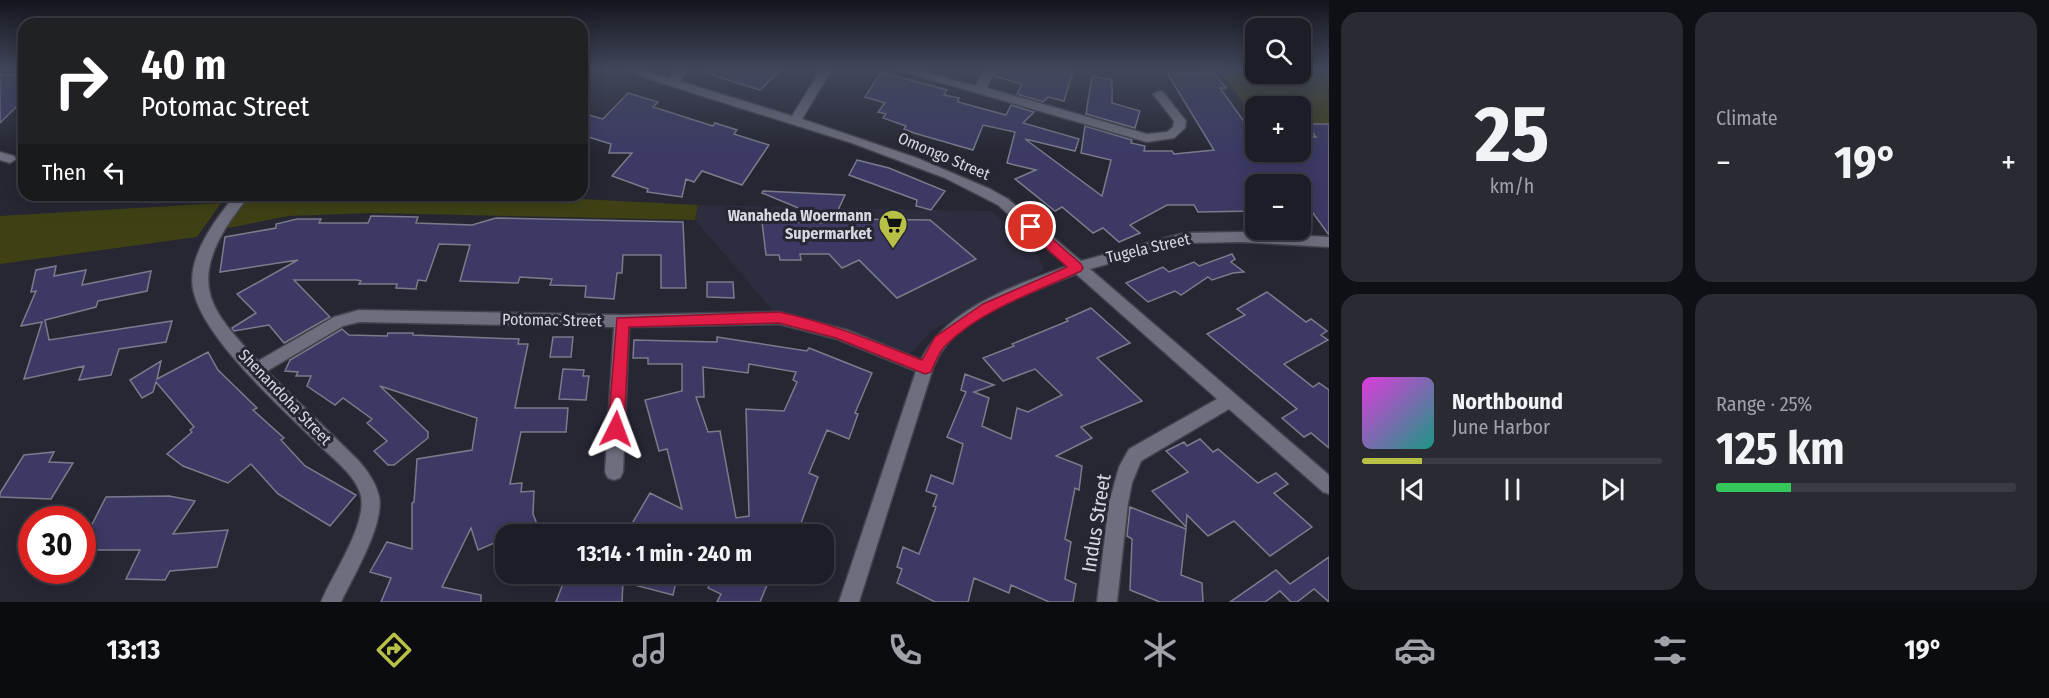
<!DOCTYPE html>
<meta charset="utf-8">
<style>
body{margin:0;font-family:"Fira Sans Condensed",sans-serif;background:#292a32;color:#f1f3f6;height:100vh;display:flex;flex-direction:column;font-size:22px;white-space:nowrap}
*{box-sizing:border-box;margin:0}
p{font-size:20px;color:#a0a2a7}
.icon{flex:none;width:33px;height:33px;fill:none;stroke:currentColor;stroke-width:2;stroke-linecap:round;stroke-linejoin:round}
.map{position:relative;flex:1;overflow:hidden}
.sheet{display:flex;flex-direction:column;gap:12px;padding:12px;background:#0f1015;width:720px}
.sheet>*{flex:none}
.top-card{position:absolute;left:18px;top:18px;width:570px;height:183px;border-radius:18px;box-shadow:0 3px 15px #0003,0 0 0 2px #3a3b43;background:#202124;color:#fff;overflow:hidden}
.fabs{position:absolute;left:1245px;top:18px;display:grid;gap:12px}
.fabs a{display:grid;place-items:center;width:66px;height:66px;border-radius:12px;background:#1c1d26;box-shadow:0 3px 15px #0003,0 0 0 2px #3a3b43;font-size:30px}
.speed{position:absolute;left:18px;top:506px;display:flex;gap:12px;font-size:30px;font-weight:700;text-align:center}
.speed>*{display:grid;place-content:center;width:78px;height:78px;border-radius:50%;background:#1c1d26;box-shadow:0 3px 15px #0003,0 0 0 2px #3a3b43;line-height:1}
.speed .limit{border:9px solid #d22;background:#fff;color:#111}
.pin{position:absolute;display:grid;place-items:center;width:51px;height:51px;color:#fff;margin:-26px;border:3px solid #fff;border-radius:50%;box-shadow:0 2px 6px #0007}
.me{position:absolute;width:66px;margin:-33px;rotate:3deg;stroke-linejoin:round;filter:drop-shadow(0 0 4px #0008)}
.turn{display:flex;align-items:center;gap:21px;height:126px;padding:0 24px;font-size:27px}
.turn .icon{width:78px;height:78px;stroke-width:2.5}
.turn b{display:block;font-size:42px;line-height:51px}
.then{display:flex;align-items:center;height:57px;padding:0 24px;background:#0003;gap:12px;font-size:22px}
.big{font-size:45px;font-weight:700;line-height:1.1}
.sheet .tile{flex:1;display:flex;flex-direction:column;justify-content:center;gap:9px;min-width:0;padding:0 21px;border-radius:18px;background:#292a32}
.sheet .dial{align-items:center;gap:0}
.dial b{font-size:78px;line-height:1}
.song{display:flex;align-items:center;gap:18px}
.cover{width:72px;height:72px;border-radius:9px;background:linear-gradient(135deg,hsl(300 70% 55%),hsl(170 70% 35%))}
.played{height:6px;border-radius:3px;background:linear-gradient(90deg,#b9c046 20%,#3a3b43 20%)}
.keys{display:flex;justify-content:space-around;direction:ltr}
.heat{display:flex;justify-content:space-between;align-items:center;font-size:33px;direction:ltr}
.charge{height:9px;border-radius:4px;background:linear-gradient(90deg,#34c759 25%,#3a3b43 0)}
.sheet .tiles{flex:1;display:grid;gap:12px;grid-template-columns:repeat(2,1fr)}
.trip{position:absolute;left:495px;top:524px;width:339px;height:60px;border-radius:18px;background:#1c1d26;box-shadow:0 3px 15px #0003,0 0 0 2px #3a3b43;font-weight:700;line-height:60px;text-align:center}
.tab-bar{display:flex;height:96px;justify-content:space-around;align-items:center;background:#0b0c0f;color:#a0a2a7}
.tab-bar .icon{width:42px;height:42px}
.tab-bar .current{color:#b9c046}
.tab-bar b{font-size:27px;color:#f1f3f6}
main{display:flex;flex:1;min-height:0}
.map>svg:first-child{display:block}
</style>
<main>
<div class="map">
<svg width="1329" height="602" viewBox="0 0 1329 602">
<rect width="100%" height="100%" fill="#262733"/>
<path fill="#2d2d40" d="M698 205 992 211 1038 255 1044 270 931 331 905 360 779 318 695 220Z"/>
<path fill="#3f4115" d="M1158 69H1255L1256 74H1300L1301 69H1329V123H1301L1300 106H1256L1255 119 1221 73Z
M308 195H504L698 205 695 220 371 213 289 216 217 230 236 202Z
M221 203 197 237 0 264V216Z"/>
<path fill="#3c3a65" stroke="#7a7b8b" stroke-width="1.5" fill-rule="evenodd" d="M703 69H782L760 90 702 72Z
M997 69H1069L1073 72 1064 101 1048 97 1043 102 1017 94 1022 84 994 76Z
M881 72 947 90 944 95 959 98 958 102 1006 115 1011 105 1034 112 1023 123 1079 139 1075 151 1025 139 1102 196 1111 160 1081 153 1085 126 1132 140 1131 143 1145 146 1144 151H1172L1174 154 1214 150 1167 73H1214L1226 88H1220L1245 123H1249L1256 134V152H1300V137H1316L1305 124H1329V235L1310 209H1300V184H1290L1287 180 1256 184V211L1198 212 1194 205H1167L1130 225 1140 233 1119 242 1103 228 1093 233 1062 207 1055 211 1015 179 1036 170 1007 163 1015 132 983 125 973 150 914 133 904 129 906 126 883 118 886 114 878 112 885 103 865 97Z
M0 75H24V99L0 123Z
M1092 76 1112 80V103L1140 111 1135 128 1086 114Z
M628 93 658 102 653 107 713 126 715 123 737 130 734 134 769 145 742 185 702 171 694 182 686 179 682 197 647 192 648 189 612 176 632 153H609L611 144 582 135V113L603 119Z
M857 160 889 168 945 191 931 210 916 206 917 200 849 175Z
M763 191 845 195 834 219 930 220 976 259 897 298 859 260 842 268 829 254H800L801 260H780L779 255H766L762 222 835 223 762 193Z
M371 216 418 217 416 223 472 225 496 218 683 222 686 288H661V255H623L622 273H617L614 299 585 297 586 286 550 285 552 279 520 277 518 283 460 281 470 245 439 244 426 281 418 280 416 289 396 288 397 284H359L361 281 357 280H294L330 317 284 343 269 325 234 331 232 328 256 313 237 294 298 260 220 272 225 237 276 228V224L297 219H321L319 223H368Z
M1232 254 1235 259 1231 262 1244 272 1233 273 1212 280 1208 277 1181 295 1175 291 1148 302 1126 283 1163 267 1169 272 1194 262 1199 266Z
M56 266 54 276 86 270 82 285 151 271 147 291 98 301 96 307 45 320 49 340 172 321 166 342 119 349 111 375 79 380 84 366 24 379 42 322 21 326 36 291 31 292 36 270Z
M707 282H733L734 298 707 297Z
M1267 292 1306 322 1311 319 1327 331 1321 335 1328 340 1284 364 1313 387 1319 383 1329 390V448L1311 433 1304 437 1282 418 1297 409 1207 334 1245 315 1237 309Z
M1091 308 1130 343 1097 358 1142 401 1081 427 1092 438 1056 456 1082 466 1079 490 1075 488 1065 539 1071 542 1065 579 1076 584 1073 602H1049L1011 585 1009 593 974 578 968 602H935L897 583 902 569 897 567 903 547 919 554 936 507 933 506 937 495 926 491 931 475 953 484 963 444 947 437 966 392 961 390 965 374 994 385 974 392 989 398 982 426 1011 439 1017 408 1028 412 1062 395 1035 369 1003 381 983 358 1014 346 1012 344 1068 321 1066 319Z
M342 329 349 335 387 336 388 333H413V335L519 339 518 344H528L515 408H568L566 432H521L510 484 522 483 521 492 534 491 533 514 541 534H506V538L478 550 471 528 442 587 481 595V602H381L391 578 370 572 387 542 412 549V503L414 502 417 459 472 450 477 418 380 386 428 432V438L394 465H388L374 451 387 441 367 423 372 419 343 398 335 405 307 386 311 376H296L298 372 285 371 290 360Z
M553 337H573L571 357H550Z
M717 337 807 351 809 348 872 373 855 413 858 414 849 439 827 430 809 473 818 477 801 523 824 534H643L630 527 650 493 682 509 667 449 659 451 645 400 682 391V364H648V358H633L634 340 717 342ZM749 364 796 372 793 380 797 382 784 411 746 409 749 516 736 518 720 431 708 432 696 397H704L703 367 748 373Z
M208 352 218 370 257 408 253 410 284 438 281 440 305 466 356 495 330 526 278 494 251 464 228 483 183 466 167 454 192 432 190 430 194 427 156 382 153 392 142 398 130 380 161 361 157 379Z
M563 369 584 370 583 376H589L586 400 559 399Z
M1200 439 1213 452 1218 449 1258 483 1276 473 1288 484 1274 493 1312 527 1270 556 1234 521 1208 536 1187 515 1186 527 1152 491 1188 472 1166 451 1184 442 1187 446Z
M54 452 49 462 73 463 51 499 0 497V493L24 455Z
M169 496 195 501 173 534 228 530 217 567 170 571 165 580 126 579 140 550H82V534H87L106 497Z
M1130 507 1186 529 1181 575 1202 583 1203 602H1160L1130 590 1132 539 1127 536Z
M1329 557V602L1314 589 1297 602H1291L1280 591 1265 602H1230L1276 570 1290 584Z
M567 573H678L673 595 623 582 622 602H556Z
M715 573H772L760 602H717L721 594 708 588Z"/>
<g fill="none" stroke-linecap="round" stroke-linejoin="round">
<g stroke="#43434e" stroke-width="3">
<path id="minor" d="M623 69H640L669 78 678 69H689L679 81 792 116 821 69H832L802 119 917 158 990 189 1008 199 1081 261 1184 233 1241 232 1329 237V247L1241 242 1184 243 1090 269 1329 475V494L1323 492 1229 409 1141 461 1132 483 1128 503 1117 602H1097L1109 503 1119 467 1129 449 1217 399 1076 274C1038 289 968 315 944 348 939 354 936 361 933 368L859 602H839L916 371 837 339 779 324 629 327 623 472 620 478 614 480 608 478 605 472 614 327 359 322 343 326 267 371 358 460C367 470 376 483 379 496 385 524 353 577 341 602H321C332 575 367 525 361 496 356 475 332 458 318 444 282 408 202 338 193 289 187 256 216 219 235 195H249C241 207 232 217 225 229 189 290 216 315 258 361L334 317 359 310 622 315 779 312 847 330 921 360C946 308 1016 285 1067 266L998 205 945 178 852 143 667 85Z
M894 69H913L976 86 984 69H995L987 88 1147 134 1167 132 1173 127 1174 121 1153 94 1159 91 1163 92 1186 121 1185 128 1174 138 1147 142Z
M0 152 14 156 16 159 10 163 0 160Z"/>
</g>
<use href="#minor" fill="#6e6f7e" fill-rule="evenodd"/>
</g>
<linearGradient id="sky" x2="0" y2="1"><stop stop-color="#15151c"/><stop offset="0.45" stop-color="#41475b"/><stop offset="1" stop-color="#41475b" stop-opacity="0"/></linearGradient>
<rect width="1329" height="154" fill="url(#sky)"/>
<path fill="#e11d48" stroke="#92132f" stroke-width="1.5" d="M1031 223 1035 224 1081 264 1083 268 1081 271C1036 292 983 309 947 344 939 350 935 363 931 372L925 374 836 338 779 323 629 327 624 429 621 434 616 436 610 434 608 429 617 318 779 312C828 322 875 342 922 360L935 337 983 304 1067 267 1026 230 1025 227Z"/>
<defs>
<g id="supermarket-pin" transform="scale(1.5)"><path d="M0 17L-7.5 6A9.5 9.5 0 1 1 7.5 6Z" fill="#b9c046" stroke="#262733"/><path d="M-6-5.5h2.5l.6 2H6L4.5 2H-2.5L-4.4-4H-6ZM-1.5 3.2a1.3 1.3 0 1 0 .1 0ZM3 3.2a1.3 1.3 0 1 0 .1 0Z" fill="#111"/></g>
</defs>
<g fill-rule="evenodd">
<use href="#supermarket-pin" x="893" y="224"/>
</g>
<g text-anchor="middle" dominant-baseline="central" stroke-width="6" stroke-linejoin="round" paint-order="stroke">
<g font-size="16" fill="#d8d8e1" stroke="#262733">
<text transform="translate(944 156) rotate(23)">Omongo Street</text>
<text transform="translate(1148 248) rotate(-13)">Tugela Street</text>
<text transform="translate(552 320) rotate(1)">Potomac Street</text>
<text transform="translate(285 397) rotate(46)">Shenandoha Street</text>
</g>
<g font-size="16" font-weight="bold" fill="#d8d8e1" stroke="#262733" text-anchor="end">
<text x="872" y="215">Wanaheda Woermann<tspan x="872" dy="18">Supermarket</tspan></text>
</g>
<g font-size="20" fill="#d8d8e1" stroke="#262733">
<text transform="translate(1096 523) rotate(-81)">Indus Street</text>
</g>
</g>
</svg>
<div class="fabs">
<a><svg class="icon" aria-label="search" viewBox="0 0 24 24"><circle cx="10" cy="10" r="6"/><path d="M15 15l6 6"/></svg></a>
<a>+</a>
<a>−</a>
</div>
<div class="speed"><div class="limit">30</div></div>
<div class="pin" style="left:1031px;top:227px;background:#d93025"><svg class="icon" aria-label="arrive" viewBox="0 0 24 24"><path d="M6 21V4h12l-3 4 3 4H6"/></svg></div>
<svg class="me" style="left:616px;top:429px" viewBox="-20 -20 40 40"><path d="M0-17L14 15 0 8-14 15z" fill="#e11d48" stroke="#fff" stroke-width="4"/></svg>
<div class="trip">13:14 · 1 min · 240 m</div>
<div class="top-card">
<div class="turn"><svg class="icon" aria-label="right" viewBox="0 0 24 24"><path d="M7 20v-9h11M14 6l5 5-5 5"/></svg><div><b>40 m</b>Potomac Street</div></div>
<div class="then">Then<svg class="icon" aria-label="left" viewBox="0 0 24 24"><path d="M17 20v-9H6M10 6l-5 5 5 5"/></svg></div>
</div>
</div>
<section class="sheet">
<div class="tiles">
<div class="tile dial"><b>25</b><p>km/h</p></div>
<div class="tile"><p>Climate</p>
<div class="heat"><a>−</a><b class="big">19°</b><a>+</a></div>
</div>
<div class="tile">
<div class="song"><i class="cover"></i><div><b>Northbound</b><p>June Harbor</p></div></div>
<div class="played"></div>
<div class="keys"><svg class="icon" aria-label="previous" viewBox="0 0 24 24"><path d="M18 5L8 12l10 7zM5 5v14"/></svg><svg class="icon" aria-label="pause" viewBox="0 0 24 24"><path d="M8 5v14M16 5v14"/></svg><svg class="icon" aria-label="next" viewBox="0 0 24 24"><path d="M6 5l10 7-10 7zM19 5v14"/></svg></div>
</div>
<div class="tile"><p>Range · 25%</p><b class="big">125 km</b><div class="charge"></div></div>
</div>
</section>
</main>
<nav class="tab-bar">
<b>13:13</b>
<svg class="icon current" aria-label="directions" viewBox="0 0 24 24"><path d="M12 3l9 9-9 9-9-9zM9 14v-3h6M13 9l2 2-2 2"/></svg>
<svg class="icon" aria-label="music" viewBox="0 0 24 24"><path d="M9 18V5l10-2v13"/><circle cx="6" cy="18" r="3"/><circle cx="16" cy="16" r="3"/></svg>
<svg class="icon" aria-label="phone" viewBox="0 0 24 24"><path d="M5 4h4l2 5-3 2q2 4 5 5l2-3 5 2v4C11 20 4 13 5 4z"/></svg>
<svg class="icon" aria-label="climate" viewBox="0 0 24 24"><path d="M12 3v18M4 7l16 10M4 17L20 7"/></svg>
<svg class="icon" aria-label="car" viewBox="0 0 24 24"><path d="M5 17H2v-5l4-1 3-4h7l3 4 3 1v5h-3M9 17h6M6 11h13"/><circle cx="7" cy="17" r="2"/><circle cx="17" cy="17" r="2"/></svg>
<svg class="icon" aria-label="filters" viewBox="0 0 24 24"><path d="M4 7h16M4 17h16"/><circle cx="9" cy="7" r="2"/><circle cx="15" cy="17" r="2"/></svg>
<b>19°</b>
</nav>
